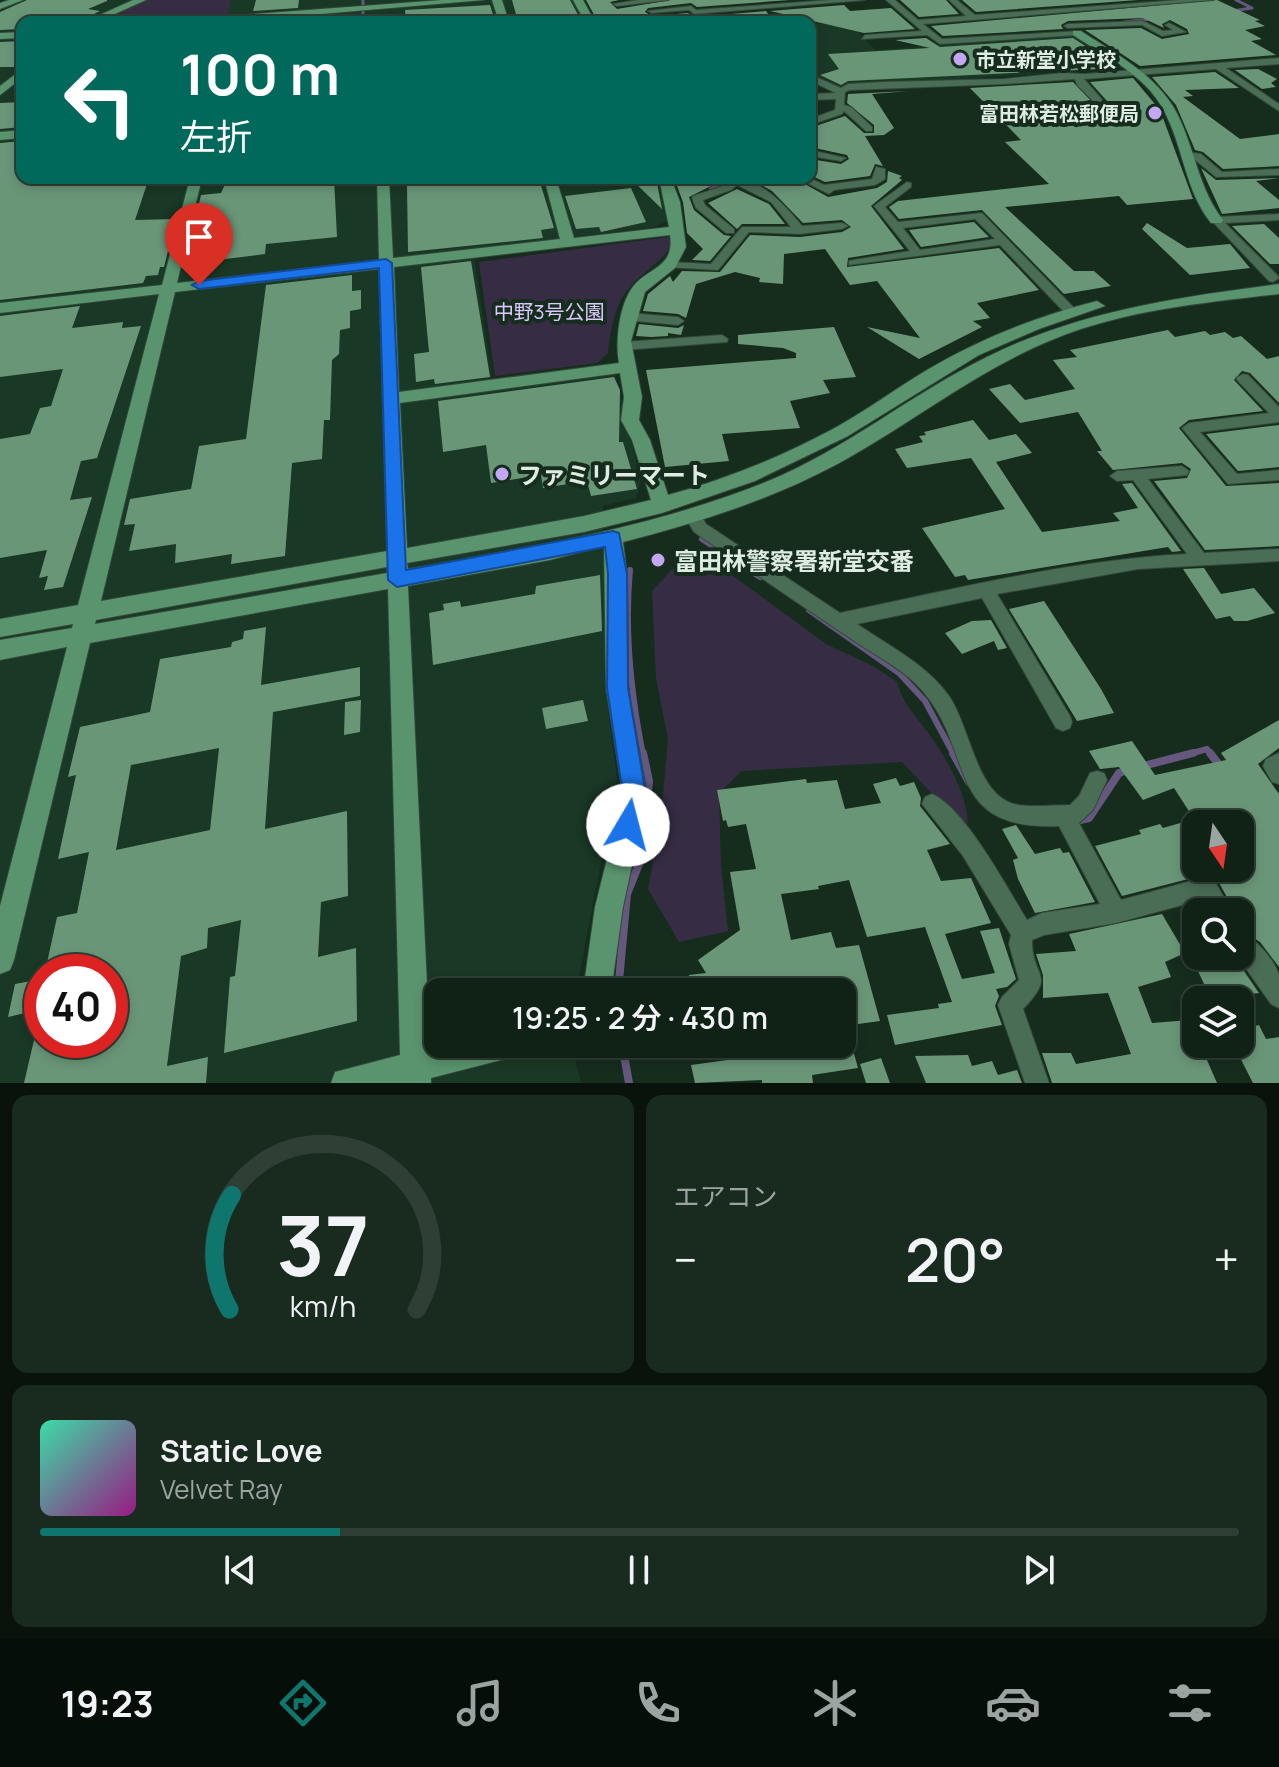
<!DOCTYPE html>
<html lang="ja">
<meta charset="utf-8">
<style>
body{margin:0;font-family:Manrope,"Noto Sans JP",sans-serif;background:#192a1f;color:#f1f3f6;height:100vh;display:flex;flex-direction:column;font-size:30px;white-space:nowrap}
*{box-sizing:border-box;margin:0}
p{font-size:26px;color:#9ca4a1}
.icon{flex:none;width:44px;height:44px;fill:none;stroke:currentColor;stroke-width:2;stroke-linecap:round;stroke-linejoin:round}
.map{position:relative;height:1083px;overflow:hidden}
.sheet{display:flex;flex-direction:column;gap:12px;padding:12px;background:#09130c;flex:1}
.sheet>*{flex:none}
.banner{position:absolute;left:16px;top:16px;width:800px;height:168px;border-radius:16px;box-shadow:0 4px 12px #0003,0 0 0 2px #303f35;background:#00695c;color:#fff;overflow:hidden}
.needle{width:52px;rotate:167deg}
.buttons{position:absolute;left:1182px;top:810px;display:grid;gap:16px}
.buttons a{display:grid;place-items:center;width:72px;height:72px;border-radius:16px;background:#102216;box-shadow:0 4px 12px #0003,0 0 0 2px #303f35;font-size:40px}
.speed{position:absolute;left:24px;top:954px;display:flex;gap:16px;font-size:40px;font-weight:700;text-align:center}
.speed>*{display:grid;place-content:center;width:104px;height:104px;border-radius:50%;background:#102216;box-shadow:0 4px 12px #0003,0 0 0 2px #303f35;line-height:1}
.speed .limit{border:12px solid #d22;background:#fff;color:#111}
.pin{position:absolute;display:grid;place-items:center;width:68px;height:68px;color:#fff;margin:-82px -34px;border-radius:50% 50% 50% 0;rotate:-45deg;box-shadow:0 0 8px #0007}
.pin .icon{rotate:45deg}
.me{position:absolute;width:88px;margin:-44px;rotate:8deg;stroke-linejoin:round;filter:drop-shadow(0 0 6px #0008)}
.turn{display:flex;align-items:center;gap:28px;height:168px;padding:0 32px;font-size:36px}
.turn .icon{width:104px;height:104px;stroke-width:2.5}
.turn b{display:block;font-size:56px;line-height:68px}
.big{font-size:60px;font-weight:600;line-height:1.1}
.sheet .card{flex:1;display:flex;flex-direction:column;justify-content:center;gap:12px;min-width:0;padding:0 28px;border-radius:16px;background:#192a1f}
.sheet .dial{align-items:center;gap:0}
.dial svg{height:208px;overflow:visible;fill:none;stroke:#303f35;stroke-width:7;stroke-linecap:round;text-anchor:middle}
.dial text{fill:#f1f3f6;stroke:none}
.song{display:flex;align-items:center;gap:24px}
.cover{width:96px;height:96px;border-radius:12px;background:linear-gradient(135deg,hsl(160 70% 55%),hsl(310 70% 35%))}
.played{height:8px;border-radius:4px;background:linear-gradient(90deg,#0f766e 25%,#303f35 25%)}
.keys{display:flex;justify-content:space-around;direction:ltr}
.heat{display:flex;justify-content:space-between;align-items:center;font-size:44px;direction:ltr}
.sheet .tiles{flex:1;display:grid;gap:12px;grid-template-columns:1fr 1fr}
.card:last-child{grid-column:span 2}
.trip{position:absolute;left:424px;top:978px;width:432px;height:80px;border-radius:16px;background:#102216;box-shadow:0 4px 12px #0003,0 0 0 2px #303f35;font-weight:600;line-height:80px;text-align:center}
.menu{display:flex;height:128px;justify-content:space-around;align-items:center;background:#060e09;color:#9ca4a1}
.menu .icon{width:56px;height:56px}
.menu .current{color:#0f766e}
.menu b{font-size:36px;color:#f1f3f6}
.map>svg:first-child{display:block}
</style>
<div class="map">
<svg width="1279" height="1083" viewBox="0 0 1279 1083">
<rect width="100%" height="100%" fill="#162d1e"/>
<path fill="#193825" fill-rule="evenodd" d="M21 0H575L588 22H22V178H661L672 219 654 227 473 249 493 385 614 370 641 482 636 498 603 506 606 693 617 779 576 992H438V1044H571L581 1083H0V8ZM42 972H110V1040H42Z
M810 23 851 25 876 50 1077 35 1122 68 838 87 810 79Z"/>
<path fill="#362d44" d="M148 0H231L228 13 222 16 98 22Z
M669 237 671 247C658 263 643 273 630 287 615 303 610 332 608 353L597 363 495 376 479 262Z
M679 562 721 567 826 644 875 667 897 682C902 703 917 717 929 734 947 759 967 794 968 824L950 813 902 762 741 771 719 794 721 866 728 931 679 942 648 889 661 818 668 739 656 678 652 591Z"/>
<g fill="none" stroke-linecap="round" stroke-linejoin="round">
<path stroke="#66577f" stroke-width="3" d="M363 0V22
M1232 11 1252 8 1236 0
M1124 22 1152 19"/>
<path stroke="#66577f" stroke-width="4" d="M711 189 733 178"/>
<path stroke="#66577f" stroke-width="6" d="M702 539 760 577
M630 570C624 632 631 694 643 755
M809 610 899 673 925 701 954 755
M1186 755 1207 749 1211 755"/>
<path stroke="#66577f" stroke-width="8" d="M953 753 969 782
M1210 753 1220 766
M1143 766 1193 753
M1076 821 1089 818 1119 773 1128 770
M618 992 627 894 643 854 649 781 643 753
M622 1044 629 1083"/>
</g>
<path fill="#6a9678" fill-rule="evenodd" d="M27 0H107V1L88 9 100 11 78 22H22V29L0 30V12Z
M256 0H299L298 8 253 11Z
M512 0H570L582 22H551L548 15 517 18Z
M586 0H619L610 2 617 9 671 0H790L697 7 691 3 648 8 645 12 652 16 688 13 694 17 766 11 774 22H598Z
M900 0H946L959 14 919 17Z
M962 0H1138L976 12Z
M1217 0 1260 20 1255 21 1265 26 1245 30 1262 39 1251 41 1276 55 1140 66 1085 30 1141 28 1162 39 1189 34 1187 29 1170 20 1162 24 1164 28 1143 18 1068 21 1061 25 1063 29 943 36 931 26Z
M490 5 495 21 406 22 405 10Z
M844 5 850 11 891 8 915 29 864 33 770 11Z
M926 38 940 47 1073 38 1119 68 848 81 841 85 820 75 839 69 828 54 930 48 895 40Z
M22 41V61L16 67H0V42Z
M1258 69 1277 79 1271 83 1276 87 1262 89 1235 70Z
M1215 72 1239 88 1185 90 1193 96 1183 97 1240 139 1279 134V166L1223 169 1203 152 1195 150 1176 105 1152 77Z
M1133 78 1160 110 1193 199 1127 205 1119 196 1005 207 1074 271H1094L1111 286 1064 294 982 210 899 219 889 207 898 201 1049 184 1005 142 1021 140 970 88 1073 82 1116 127 1123 119 1090 82Z
M909 91 872 94 894 128 884 135 865 136 883 166 875 164 870 176 825 182 810 175V159L841 164 849 159 847 155 810 147V128L845 116 864 133H874V125L847 103 848 94Z
M22 102V127L0 129V103Z
M22 141V178H149L135 220 176 219 164 267H160L158 275 146 276 143 283 0 300V143Z
M1201 168 1216 180 1279 178 1256 181 1279 200V208L1222 214Z
M888 171 902 176 899 178 902 180 871 206 904 249 848 258 847 267 999 248 1039 290 977 303 990 318 973 321 982 327 919 359 867 327 920 338 877 281 850 285 825 249 784 254 783 284 759 282 760 278 735 272 696 284 686 318 678 314 643 311 648 294 670 276 673 282 682 271 720 272 750 235 800 237 842 232 851 227 842 220 803 223 772 191 748 178H794L828 197 877 188 887 182Z
M228 178H334L337 237 266 244 265 254 185 264 201 195 221 193Z
M474 178 539 179 554 228 541 230 543 238 408 252 407 186Z
M630 178H656L662 209Z
M674 178H727L689 197 694 210 724 235 731 236 710 261 692 260 703 249 687 233 683 202Z
M631 188 646 222 601 232 599 227 576 229 565 196Z
M737 189 769 204 785 224H742L737 229 708 203Z
M974 222 989 237 921 247 909 230Z
M1147 223 1187 248 1230 244 1250 268 1190 275 1142 229Z
M1264 224 1279 238V264H1270L1232 226Z
M471 261 490 377 435 384 434 379 416 382 414 354 429 352 421 267Z
M352 275V291L361 290V309L350 311V328L340 330 339 354 332 360 330 420H324L322 459 292 463 285 556 231 564 232 554 175 563 176 544 129 551 135 524 124 525 130 499 191 489 199 446 246 439 266 285Z
M80 306 72 328 123 322 122 328 141 326 97 458 81 461 70 500 92 497 63 587 44 590 48 576 39 578 47 550 0 558V439L30 434 40 408 51 406 63 369 0 377V316Z
M639 324 678 328 684 325 681 335 668 333V336L651 337 636 336Z
M834 327 856 377 823 380 830 393 790 401 800 428 722 434 729 461 665 467 646 370 796 358V353L783 348 738 344V335Z
M1168 330 1175 337 1205 331 1210 335 1225 332 1233 338 1241 336 1267 359 1279 356V403L1250 373 1242 371 1234 380 1263 411 1189 420 1179 428 1226 486 1279 483V546L1205 550 1154 481 1187 478 1191 469 1182 463 1113 470 1097 451H1102L1078 412 1020 423 989 389 1010 384 1025 400 1075 389 1053 360 1077 357 1070 350Z
M614 377 620 390 619 442H623L637 489 591 496 587 481 543 488 541 475 491 483 486 445 443 452 438 401Z
M973 420 989 440 1016 434 1032 453 996 462 1042 532 1120 521 1113 513 1138 508 1122 484 1132 483 1181 551 1172 552 1168 547 968 580 965 575 955 577 922 528 1005 509 971 458 907 468 895 449 923 442 919 436 926 435 924 432Z
M1279 425V467L1238 471 1206 434Z
M1204 568 1221 594 1254 588 1275 613 1247 621H1234L1230 616 1216 619 1183 569Z
M600 575 602 631 433 665 429 613 444 610 443 604 460 601 461 607 535 594 536 586Z
M1044 601 1101 689 1114 713 1077 721 1009 609Z
M991 620 1007 648 998 650 994 641 962 654 945 633 972 621Z
M266 627 261 685 360 667V696L273 712 265 829 347 811 348 896 321 902 318 957 356 948 357 1021 224 1053 230 977 235 976 241 920 208 928 207 948 181 956 167 1066 208 1057 206 1083H24L34 1040H110V972H45L57 917 77 913 89 852 58 859 76 775 68 777 80 727 150 712 160 659 231 647 232 642 243 639 244 631ZM219 748 210 830 116 850 131 765Z
M361 700 360 732 344 735 345 702Z
M583 700 588 721 546 729 542 708Z
M1279 720V748L1258 764 1279 794V967L1260 942 1240 929V912H1235L1217 879 1204 874 1200 868H1240V824L1196 822V877L1122 896 1095 846 1141 834 1139 830 1160 824 1163 828 1194 819 1174 788 1143 800 1119 767 1100 769 1089 751 1132 741 1155 775 1226 760 1221 753Z
M896 778 900 786 914 782 921 798 920 806 950 844 927 850 941 881 971 878 991 923 945 934 962 979 995 973 980 931 999 928 1016 979 1007 987 996 989 999 996 995 1006 1002 1025 895 1045 887 1015 939 1008 938 1004 952 1002 925 927 867 937 849 880 818 886 819 889 781 894 791 940 831 932 836 948 859 945 880 1021 851 1025 841 986 813 992H692L689 975 706 973 698 960 740 930 730 872 756 869 746 824 728 827 726 820 723 821 717 790 806 779 807 783 837 780 845 809 881 803 873 784Z
M1016 825 1035 854 1060 848 1063 853 1069 852 1095 902 1035 913 1018 879 1013 860 1018 858 1002 829Z
M1162 914 1185 953 1165 962 1171 977 1138 987 1152 1023 1190 1020 1196 1044H1200L1217 1083H1052L1042 1053H1071L1076 1064 1131 1054 1108 993 1043 998V975L1036 954 1076 951 1069 934Z
M1191 956 1235 958 1259 993 1211 999Z
M42 979V1009L8 1017 15 984Z
M1259 1025 1266 1039 1279 1037V1083H1253L1233 1044H1240V1029Z
M851 1043 858 1068 812 1075 813 1083H762V1080L695 1083 691 1065Z
M968 1055 972 1066 992 1061 998 1075 1017 1070 1022 1083H926L915 1056Z
M881 1058 890 1083H866L860 1064Z"/>
<g fill="none" stroke-linecap="round" stroke-linejoin="round">
<g stroke="#324839" stroke-width="2">
<path id="street" d="M638 0H668L617 6 613 4Z
M830 0H865L694 14 689 10 652 13 648 11 691 6 696 10Z
M886 0H895L918 20 966 16 949 0H957L975 15 1179 0H1213L923 24 942 39 1080 31 1077 35 940 44 927 35 862 39 865 35 922 31Z
M1143 21 1163 31 1173 30 1165 25 1169 23 1186 32 1162 36 1142 25 1068 28 1064 26 1068 24Z
M1279 58V64L1226 68 1279 104V111L1216 69 1084 79 1119 119 1121 121 1116 124 1077 85 1075 79 1004 84 850 90 845 92 844 105 851 107 872 127V131H866L844 111 842 114 810 125V119L835 110 836 99 810 100V94L836 93 817 84 810 86V80L818 78 841 88 848 84 884 82 1004 79 1062 73 1085 74Z
M810 150 846 158 841 161 810 156Z
M1187 152 1201 154 1222 172 1279 169V175L1216 177 1194 159 1183 157V153Z
M876 167 885 169V179L875 185 834 190 829 194 797 178H810L824 185 872 179Z
M732 178C760 178 784 204 802 226L842 223 848 226 842 229 800 234 749 232 718 270 666 267 664 265 670 262 711 264 742 227H791L771 202 737 185 731 190 703 200 705 205 734 229V233H726L696 208 692 198 693 196 723 186Z
M907 182 911 183V187L885 207 898 222 982 213 1076 310V316H1068L1000 245 849 265V261L853 260 910 251 874 206ZM975 219 995 239 920 250 903 228Z
M1279 214V220L1225 223 1277 275 1279 278 1273 282 1269 281 1211 220 1216 217Z
M629 313 678 317 684 321 678 325 625 320V314Z
M722 335 728 339 727 342 624 350 618 346 624 342Z
M1243 374 1248 375 1279 407V422L1200 432 1237 474 1279 470V480L1228 484 1182 428 1189 423 1269 413 1238 381 1236 378Z
M1182 466 1189 471 1187 475 1148 479 1204 553 1279 549V561L1138 569 997 594 1070 716 1072 722 1070 728 1063 731 1056 728 982 598 857 624C889 646 926 664 949 696 970 726 976 794 1014 804 1032 808 1051 805 1070 805L1079 796 1090 773 1097 771 1104 773 1107 780 1093 810 1079 823 1121 900 1206 877 1214 880 1232 912H1209L1201 900 1116 923 1044 935 1032 940C1031 978 1058 973 1023 1009L1049 1083H1025L998 1005 1002 997 1019 980 1009 944 1011 935 963 856 922 804 925 797 932 794C965 808 1007 888 1027 920L1042 913 1100 904 1059 826C939 831 979 748 917 685 898 666 869 652 847 636 796 602 745 567 694 532L684 515 692 509 698 511 706 524 840 613C955 589 1070 560 1187 554L1133 480 1117 481 1110 476 1117 471Z
M1279 753V784L1272 782 1263 766 1266 759Z
M1240 932C1255 938 1274 959 1279 975 1279 984 1279 998 1279 1008L1271 1004 1237 956H1240Z"/>
</g>
<g stroke="#324839" stroke-width="2">
<path id="secondary" d="M9 0H23L0 9V3Z
M133 0H146L97 22H84Z
M442 0H484L227 22H184L189 19Z
M492 0H502L509 22H499Z
M573 0H583L595 22H585Z
M1073 31H1081C1119 56 1163 78 1181 122 1196 156 1200 190 1223 220L1221 223H1211C1184 189 1184 147 1163 109 1145 75 1105 56 1073 35Z
M22 32V38L0 39V33Z
M22 69V78L0 95V86Z
M22 130V138L0 140V132Z
M190 178H202L177 283 379 260 377 178H389L393 258 560 239 544 178H556L574 238 669 227 659 178H671L680 202 686 247 675 268 645 292 631 341 642 397 639 420 650 440 668 495C726 479 781 457 833 429 866 411 895 389 927 370 980 339 1037 316 1097 301L1105 306 1039 329 979 355 848 436 755 481 662 513 584 532 407 563 408 569C529 548 651 528 766 482 845 450 911 394 987 357 1079 311 1178 297 1279 284V294C1203 303 1125 310 1054 339 980 369 918 418 850 457 780 497 701 522 623 542L627 574 628 688 647 795 623 907 611 992H583L595 907 623 795 606 688 604 546 550 560 408 586 430 1048 447 1044H525L521 1055 431 1078V1083H331L335 1072 400 1055 388 589 90 643 14 960 10 970 0 974V906L67 647 0 660V640L72 628 73 624 0 637V619L78 605 159 294 0 313V303L162 285ZM670 235C675 269 647 267 632 288 619 306 615 342 619 363L399 392 394 267ZM379 269 387 551 101 601 175 292ZM620 373 624 397 621 420 632 440 651 500 584 516 407 548 400 403ZM387 567V573L95 624 96 620Z"/>
</g>
<use href="#street" fill="#4a6d55" fill-rule="evenodd"/>
<use href="#secondary" fill="#5a946e" fill-rule="evenodd"/>
</g>
<path fill="#1a73e8" stroke="#114b97" stroke-width="2" d="M386 259 392 263 406 570 613 531 619 533 627 574 628 688 646 795 636 833 628 837 619 833 616 825 623 795 607 688 608 574 605 547 397 587 388 580 379 268 199 289 192 285 199 281Z"/>
<g fill="#c3a7f2" stroke="#162d1e" stroke-width="3">
<circle cx="960" cy="59" r="8"/>
<circle cx="1155" cy="113" r="8"/>
<circle cx="502" cy="474" r="8"/>
<circle cx="658" cy="560" r="8"/>
</g>
<g text-anchor="middle" dominant-baseline="central" stroke-width="8" stroke-linejoin="round" paint-order="stroke">
<g font-size="20" font-weight="bold" fill="#deece2" stroke="#162d1e" text-anchor="start">
<text x="976" y="59">市立新堂小学校</text>
<text x="1139" y="113" text-anchor="end">富田林若松郵便局</text>
</g>
<g font-size="20" fill="#dcc9ff" stroke="#162d1e">
<text x="549" y="311">中野3号公園</text>
</g>
<g font-size="24" font-weight="bold" fill="#deece2" stroke="#162d1e" text-anchor="start">
<text x="518" y="474">ファミリーマート</text>
<text x="674" y="560">富田林警察署新堂交番</text>
</g>
</g>
</svg>
<div class="buttons">
<a><svg class="needle" viewBox="-14 -14 28 28"><path d="M0-13l5 13h-10z" fill="#e53935"/><path d="M0 13l5-13h-10z" fill="#9ca4a1"/></svg></a>
<a><svg class="icon" aria-label="search" viewBox="0 0 24 24"><circle cx="10" cy="10" r="6"/><path d="M15 15l6 6"/></svg></a>
<a><svg class="icon" aria-label="layers" viewBox="0 0 24 24"><path d="M12 4l9 5-9 5-9-5zM3 14l9 5 9-5"/></svg></a>
</div>
<div class="speed"><div class="limit">40</div></div>
<div class="pin" style="left:199px;top:285px;background:#d93025"><svg class="icon" aria-label="arrive" viewBox="0 0 24 24"><path d="M6 21V4h12l-3 4 3 4H6"/></svg></div>
<svg class="me" style="left:628px;top:825px" viewBox="-20 -20 40 40"><circle r="19" fill="#fff"/><path d="M0-13L10 11 0 6-10 11z" fill="#1a73e8"/></svg>
<div class="trip">19:25 · 2 分 · 430 m</div>
<div class="banner">
<div class="turn"><svg class="icon" aria-label="left" viewBox="0 0 24 24"><path d="M17 20v-9H6M10 6l-5 5 5 5"/></svg><div><b>100 m</b>左折</div></div>
</div>
</div>
<section class="sheet">
<div class="tiles">
<div class="card dial"><svg viewBox="0 0 100 80">
<path d="M14 69A42 42 0 1 1 86 69"/>
<path d="M14 69A42 42 0 0 1 15 25" stroke="#0f766e"/>
<text x="50" y="56" font-size="32" font-weight="700">37</text>
<text x="50" y="72" font-size="11">km/h</text>
</svg></div>
<div class="card"><p>エアコン</p>
<div class="heat"><a>−</a><b class="big">20°</b><a>+</a></div>
</div>
<div class="card">
<div class="song"><i class="cover"></i><div><b>Static Love</b><p>Velvet Ray</p></div></div>
<div class="played"></div>
<div class="keys"><svg class="icon" aria-label="previous" viewBox="0 0 24 24"><path d="M18 5L8 12l10 7zM5 5v14"/></svg><svg class="icon" aria-label="pause" viewBox="0 0 24 24"><path d="M8 5v14M16 5v14"/></svg><svg class="icon" aria-label="next" viewBox="0 0 24 24"><path d="M6 5l10 7-10 7zM19 5v14"/></svg></div>
</div>
</div>
</section>
<nav class="menu">
<b>19:23</b>
<svg class="icon current" aria-label="directions" viewBox="0 0 24 24"><path d="M12 3l9 9-9 9-9-9zM9 14v-3h6M13 9l2 2-2 2"/></svg>
<svg class="icon" aria-label="music" viewBox="0 0 24 24"><path d="M9 18V5l10-2v13"/><circle cx="6" cy="18" r="3"/><circle cx="16" cy="16" r="3"/></svg>
<svg class="icon" aria-label="phone" viewBox="0 0 24 24"><path d="M5 4h4l2 5-3 2q2 4 5 5l2-3 5 2v4C11 20 4 13 5 4z"/></svg>
<svg class="icon" aria-label="climate" viewBox="0 0 24 24"><path d="M12 3v18M4 7l16 10M4 17L20 7"/></svg>
<svg class="icon" aria-label="car" viewBox="0 0 24 24"><path d="M5 17H2v-5l4-1 3-4h7l3 4 3 1v5h-3M9 17h6M6 11h13"/><circle cx="7" cy="17" r="2"/><circle cx="17" cy="17" r="2"/></svg>
<svg class="icon" aria-label="filters" viewBox="0 0 24 24"><path d="M4 7h16M4 17h16"/><circle cx="9" cy="7" r="2"/><circle cx="15" cy="17" r="2"/></svg>
</nav>
